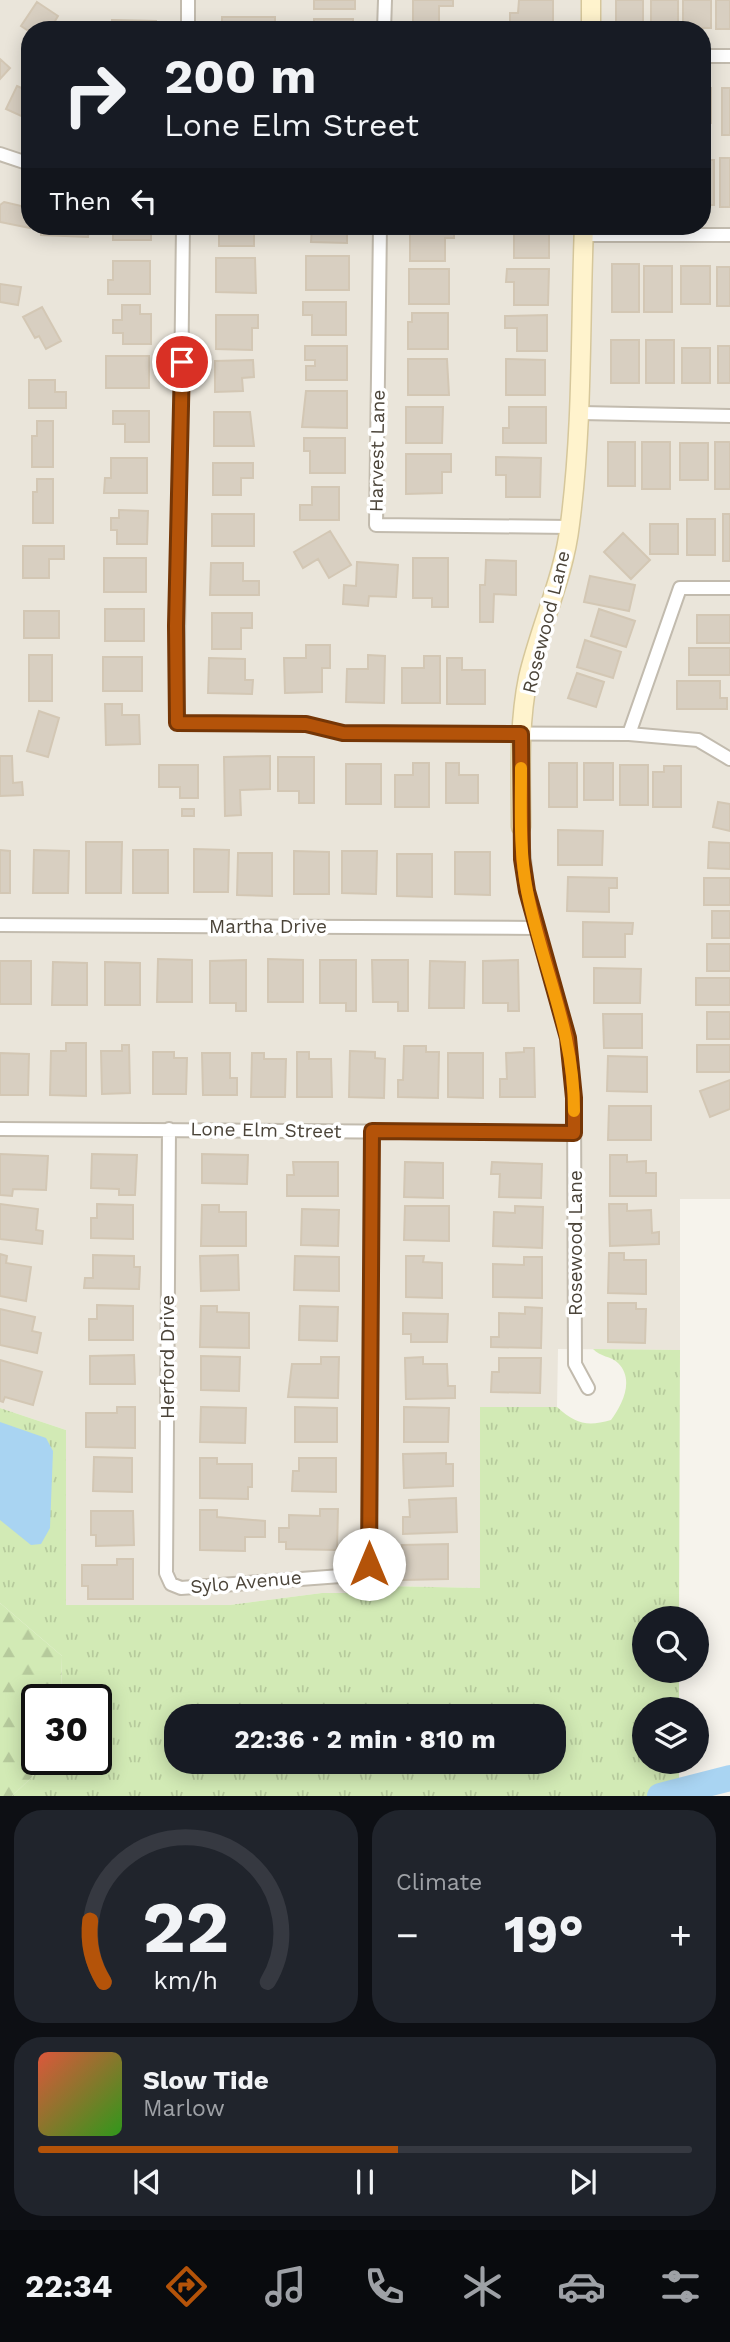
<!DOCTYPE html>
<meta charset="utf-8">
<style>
body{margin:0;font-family:"Work Sans",sans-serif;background:#20242c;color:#f1f3f6;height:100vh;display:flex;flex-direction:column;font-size:26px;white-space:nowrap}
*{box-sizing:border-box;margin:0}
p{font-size:23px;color:#9ea1a6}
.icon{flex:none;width:38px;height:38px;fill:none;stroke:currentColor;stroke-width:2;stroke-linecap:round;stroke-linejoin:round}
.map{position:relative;height:1796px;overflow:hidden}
.sheet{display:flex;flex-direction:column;gap:14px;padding:14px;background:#0d0f14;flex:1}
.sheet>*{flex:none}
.hud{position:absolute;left:21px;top:21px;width:690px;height:214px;border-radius:28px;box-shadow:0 4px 18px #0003;background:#171b24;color:#f1f3f6;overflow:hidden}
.tools{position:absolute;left:632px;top:1606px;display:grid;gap:14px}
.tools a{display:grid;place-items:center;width:77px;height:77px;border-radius:50%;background:#171b24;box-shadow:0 4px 18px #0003;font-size:35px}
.speed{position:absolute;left:21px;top:1684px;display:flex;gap:14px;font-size:35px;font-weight:700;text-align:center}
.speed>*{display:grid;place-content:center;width:91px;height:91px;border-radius:50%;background:#171b24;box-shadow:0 4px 18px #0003;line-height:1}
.speed .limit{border:4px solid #111;border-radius:10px;background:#fff;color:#111}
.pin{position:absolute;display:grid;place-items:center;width:60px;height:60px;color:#fff;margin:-30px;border:4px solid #fff;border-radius:50%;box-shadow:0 2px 7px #0007}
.me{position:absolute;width:77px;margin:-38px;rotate:0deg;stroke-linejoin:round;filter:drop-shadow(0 0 5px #0008)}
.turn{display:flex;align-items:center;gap:24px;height:147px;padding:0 28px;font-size:32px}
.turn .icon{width:91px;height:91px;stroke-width:2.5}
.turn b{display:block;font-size:49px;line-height:60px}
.then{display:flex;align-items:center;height:66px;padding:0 28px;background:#0003;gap:14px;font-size:26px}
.big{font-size:52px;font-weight:700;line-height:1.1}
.sheet .card{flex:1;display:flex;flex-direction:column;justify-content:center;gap:10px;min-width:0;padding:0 24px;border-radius:28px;background:#20242c}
.sheet .dial{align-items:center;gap:0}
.dial svg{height:182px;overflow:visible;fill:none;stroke:#363941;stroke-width:7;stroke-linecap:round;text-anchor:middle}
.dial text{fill:#f1f3f6;stroke:none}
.song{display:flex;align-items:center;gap:21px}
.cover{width:84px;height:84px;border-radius:10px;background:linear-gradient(135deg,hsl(10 70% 55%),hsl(110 70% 35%))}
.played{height:7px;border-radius:4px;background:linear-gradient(90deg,#b45309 55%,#363941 55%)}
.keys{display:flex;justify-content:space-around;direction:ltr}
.heat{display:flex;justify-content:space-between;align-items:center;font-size:38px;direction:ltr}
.sheet .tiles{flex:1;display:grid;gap:14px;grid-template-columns:1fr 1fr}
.card:last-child{grid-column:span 2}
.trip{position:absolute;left:164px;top:1704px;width:402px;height:70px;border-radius:28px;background:#171b24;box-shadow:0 4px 18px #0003;font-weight:700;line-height:70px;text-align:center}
.tabs{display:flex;height:112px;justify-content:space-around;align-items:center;background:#090b0e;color:#9ea1a6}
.tabs .icon{width:49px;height:49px}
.tabs .on{color:#b45309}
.tabs b{font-size:32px;color:#f1f3f6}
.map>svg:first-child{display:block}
</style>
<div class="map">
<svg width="730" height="1796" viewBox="0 0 730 1796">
<defs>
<pattern id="grass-tufts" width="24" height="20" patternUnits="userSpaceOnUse" patternTransform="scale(1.75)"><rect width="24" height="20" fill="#d2eab5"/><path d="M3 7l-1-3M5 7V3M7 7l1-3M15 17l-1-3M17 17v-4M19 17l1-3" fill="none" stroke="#b6ca9c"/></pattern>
<pattern id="forest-firs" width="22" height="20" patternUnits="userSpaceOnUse" patternTransform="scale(1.75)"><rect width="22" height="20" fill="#d2eab5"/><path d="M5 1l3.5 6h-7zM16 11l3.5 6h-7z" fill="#b6ca9c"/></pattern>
</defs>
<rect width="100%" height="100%" fill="#f6f3ec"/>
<path fill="#eae5da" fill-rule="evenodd" d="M0 0H730V1199H680V1350L558 1349 557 1407H480V1588L386 1586 373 1593H322L230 1605H66V1430L0 1408ZM30 30H702V226H30Z"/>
<path fill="url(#grass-tufts)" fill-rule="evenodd" d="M593 1349 680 1350 679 1619H644V1671H679V1710H644V1762H679V1796H12L51 1759H96V1699H61L62 1656 0 1603V1408L66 1430V1605H230L322 1593H373L386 1586 480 1588V1407H557C576 1424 587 1427 611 1420 622 1405 635 1380 618 1363 611 1356 600 1357 593 1349ZM177 1717H555V1762H177Z"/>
<path fill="url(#forest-firs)" d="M0 1603 62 1656 61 1699H37V1759H51L12 1796H0Z"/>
<path fill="#a9d4f2" d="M0 1422 46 1438 53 1451 50 1528 41 1544 31 1545 0 1520Z"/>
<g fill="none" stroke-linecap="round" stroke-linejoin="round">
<path stroke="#a9d4f2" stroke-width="26" d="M660 1796 730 1778"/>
</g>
<path fill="#d8cfc1" stroke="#d3c7b4" stroke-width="2" d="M314 0H355V9H314Z
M413 0H453V6H439V29H413Z
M519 0H553V29L510 28V13H518Z
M616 0H643V29H616Z
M651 0H678V28H651Z
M683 0H711V28H683Z
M716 0H730V29H716Z
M37 2 58 16 52 26 58 30 30 32 21 26Z
M222 17H275V30H222Z
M314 19H353V30H314Z
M112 20 156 21V30H112Z
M0 59 10 68 0 79Z
M17 86 28 91 30 87V120L6 109Z
M702 88H711V123H702Z
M722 88H730V135H722Z
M720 158H730V207H720Z
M702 160H714V205H702Z
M4 202 30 208V228L0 222V205Z
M41 226H89L88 237 41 235Z
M113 226H151V240H113Z
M219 226H254V246H219Z
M312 226H347V243L311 242Z
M410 226H454V238H445V261H410Z
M514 226H549V258H514Z
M306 256H349V290H306Z
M216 258H255L256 293 216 292Z
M113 261H150V294H108V280H113Z
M612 264H639V312H612Z
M644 266H672V312H644Z
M681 266H710V304H681Z
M717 267H730V306H717Z
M409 269H449V304H409Z
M507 269H549L548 305H514V282H506Z
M0 284 21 287 18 305 0 302Z
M303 302H346V335H312V315H303Z
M122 305H140V314H151V344H123V333H113V320H122Z
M42 307 61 341 46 349 39 336 35 338 23 317Z
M412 313H448V349H408V322H412Z
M216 315H258V328H252V350L216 349Z
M547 315V351H517V328H505V316Z
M611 340H639V383H611Z
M646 340H674V383H646Z
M305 346H347V380H306V366H315V360H305Z
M718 346H730V383H718Z
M682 348H710V383H682Z
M106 356H149V388H106Z
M408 359H447L449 395H408Z
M506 359 545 360V395H506Z
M253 360 254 377 242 378 243 391 215 392V361Z
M29 380H55V392H66V408H29Z
M306 391H347V428L302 427Z
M406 407H443L442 443H406Z
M509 407H546V443H503V428H509Z
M113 411H149V442H125V424H113Z
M214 412H250L254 446H214Z
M37 421H53V467H32V436H37Z
M304 438H345V473H310V451H304Z
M608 442H635V486H608Z
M642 442H670V489H642Z
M715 442H730V489H715Z
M680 443H708V480H680Z
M406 454H451V472H442V493L406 494Z
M496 457 541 458 540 497H506V475H496Z
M111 458H147V493H104L105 478H111Z
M213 463H253V478H241V495H213Z
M37 479H53V523H33V492H37Z
M312 487H339V520H300V505H312Z
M119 510 148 511 147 544H117V530H111V518H119Z
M212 514H254V546H212Z
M723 514H730V561H723Z
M687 519H715V555H687Z
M650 524H678V554H650Z
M330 531 351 565 329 578 318 559 303 568 294 552Z
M623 533 650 560 631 579 604 552Z
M23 546H64V559H49V578H23Z
M104 558H146V592H104Z
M413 558H448V607H432V598H413Z
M486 560 516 561V595L494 594 493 622H480V585H485Z
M357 562 398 565 396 597 369 596 368 606 343 604 344 585 356 586Z
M211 563H243V581H259V595H210Z
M590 576 635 585 629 611 584 602Z
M105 609H144V641H105Z
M599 609 635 621 626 647 591 636Z
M24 611H59V638H24Z
M212 613H252V628H241V649H212Z
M697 615H730V643H697Z
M585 640 621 652 613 678 577 667Z
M306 645H330V668H322V692L285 693 284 658H306Z
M689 648H730V675H689Z
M29 655H52V701H29Z
M368 655 385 656 384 703 346 702 347 669H368Z
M424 656H440V703H402V668H424Z
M103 657H142V691H103Z
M209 658 245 659V680H253L252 694 208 693Z
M447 658H462V670H485V704H447Z
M577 673 604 682 596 707 568 698Z
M677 681H720V698H727V709H677Z
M105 704H122V715H139L140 744 106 745Z
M39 711 59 718 48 757 27 751Z
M0 756H12L13 783 22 782 23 795 0 796Z
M270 756V789L240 790 241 815 225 816 224 757Z
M278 757H314V803H299V791H278Z
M413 763H429V807H395V775H413Z
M446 763H459V775H478V803H446Z
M549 763H577V807H549Z
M584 763H613V800H584Z
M346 764H381V804H346Z
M159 765H198V798H180V787H159Z
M620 765H648V805H620Z
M664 766H681V807H653V772H664Z
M718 802 730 804V831L713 827Z
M182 809H194V816H182Z
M558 830 603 831 602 865H558Z
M86 842H122L121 893H86Z
M709 842 730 843V869L708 868Z
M194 849 229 850 228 892H194Z
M0 850 10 851V893H0Z
M34 850 69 851 68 893H33Z
M133 850H168V893H133Z
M294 851 329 852V894H294Z
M342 851H377L376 894 342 893Z
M455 852H490V895L455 894Z
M238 853H272V896L237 895Z
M397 854H432V897L397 896Z
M568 877 617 878V888H609V912L567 911Z
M704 878H730V905H704Z
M712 911H730V938H712Z
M583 922 633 923 632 934H625V957H583Z
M707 944H730V971H707Z
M158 959 192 960V1002H157Z
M268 959 303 960V1002H268Z
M246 960V1011H236V1003H210V961Z
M320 960H356V1011H346V1003H320Z
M372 960H408V1011H398V1002H373Z
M518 960 519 1011H508V1003H483V961Z
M0 961H31V1004H0Z
M430 961 465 962 464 1008H429Z
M53 962 87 963V1005H52Z
M105 962 140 963V1005H105Z
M594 968 641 969 640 1003H594Z
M696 978H730V1005H696Z
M707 1012H730V1039H707Z
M603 1014H642V1048H604Z
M66 1043H86V1096L50 1095 51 1051H66Z
M122 1045H129L130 1093 102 1094 101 1051H122Z
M697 1045H730V1072H697Z
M404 1046H426V1052H439L438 1098 398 1097V1080H403Z
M524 1048H534L535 1097H500V1079H507L506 1053 524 1052Z
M350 1051 375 1052V1058L385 1059 384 1098 349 1097Z
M153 1052H174V1058H187L186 1094H153Z
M297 1052H309V1059H331L332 1097H297Z
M0 1053 29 1054 28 1095H0Z
M202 1053H230V1078H237V1095H203Z
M252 1053H264V1059H286L285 1097H251Z
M448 1053H483V1098L448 1097Z
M608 1056 647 1057V1092L607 1091Z
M730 1080V1109L710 1117 700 1091Z
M609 1106H651V1140H608Z
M0 1154 48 1156 46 1190 13 1189 12 1196 0 1195Z
M92 1154 137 1155 135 1195H119V1189L91 1188Z
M202 1154 248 1155 247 1184 202 1183Z
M610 1155H627V1162L646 1161V1173H656V1196H610Z
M293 1162H338V1196H287V1175H294Z
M405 1162 443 1163V1198L404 1197Z
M492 1162 542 1164 541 1198 499 1197 500 1174H491Z
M0 1204 38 1209 36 1230 43 1231 42 1244 0 1239Z
M97 1204 133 1205V1239L91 1238V1218H97Z
M609 1204H627V1211L651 1210 652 1233 659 1232V1244L610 1246Z
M202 1205H219V1212H246V1246H201Z
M405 1206H449V1241L404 1240Z
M515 1206 543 1207 542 1248 493 1246 494 1212 515 1213Z
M302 1209 339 1210 338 1246 301 1245Z
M609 1253H624V1260H646V1294L608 1293Z
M0 1254 7 1256 6 1263 31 1267 26 1301 0 1296Z
M93 1255 134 1256V1267H140L139 1289 84 1288 85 1278H93Z
M238 1255 239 1290 201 1291 200 1256Z
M295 1256 339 1257V1291L294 1290Z
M406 1256H424L423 1262 442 1263V1298L406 1297Z
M524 1257H542V1298L493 1297V1264L524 1265Z
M608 1303H636V1309H646L645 1343 608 1342Z
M97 1305 133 1306V1340H89V1319H97Z
M201 1306H217V1312L249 1313V1348L200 1347Z
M300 1306 338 1307 337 1341 299 1340Z
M525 1307 542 1308 541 1348 491 1347V1337H499V1313L525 1314Z
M0 1309 35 1317 32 1331 41 1333 37 1353 0 1345Z
M403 1313 448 1314 447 1342H411V1334H403Z
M134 1355 135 1384H90V1356Z
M201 1356 240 1357 239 1391 201 1390Z
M321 1357H339L338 1398 288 1397 292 1364H321Z
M423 1357V1364H447L448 1386H455V1398L406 1399 405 1358Z
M499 1358H541L540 1393 491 1392 492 1372H499Z
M0 1360 42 1372 33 1405 5 1397 3 1402 0 1401Z
M117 1407H135V1448L86 1447V1413H117Z
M201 1407 246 1408 245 1443 200 1442Z
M295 1407 337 1408V1442H295Z
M404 1407 449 1408 448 1442H404Z
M446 1453V1464H453V1486L404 1488 403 1454Z
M94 1457 132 1458V1492L93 1491Z
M200 1458H217V1464H252V1487H248V1499L200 1498Z
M299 1458H336V1492L292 1491 293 1471H299Z
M456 1498 457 1532 403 1534V1517H410L409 1500Z
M320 1509H338L337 1550 286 1549V1542H279V1528H289V1515L320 1516Z
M200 1510H217V1517L265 1521V1537H245V1551L200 1550Z
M91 1511H133L134 1545 96 1546V1535H91Z
M448 1544V1579L403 1580 402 1545Z
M117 1559H133V1599H88V1586H82V1565H117Z"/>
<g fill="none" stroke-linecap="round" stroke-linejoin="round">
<g stroke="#c2bbae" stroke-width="16">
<path id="street" d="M188 30V0
M384 30 385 0
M702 56H730
M0 154 30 164
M183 226 177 723 306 724 343 733 629 734 698 740 730 759
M380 226 376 525 570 527
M584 235H730
M581 413 730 416
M629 734 680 588H730
M521 827 527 891 568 1038 574 1098 575 1364 588 1388
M0 925 536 928
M0 1129 574 1133
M169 1129 166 1573 171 1584 181 1588 354 1575 364 1573 369 1565 372 1131"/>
</g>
<g stroke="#d6c79b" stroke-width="21">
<path id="secondary" d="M591 30V0
M521 827C521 778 518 727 528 678 540 626 564 577 570 524 583 424 580 326 584 226"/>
</g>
<use href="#street" stroke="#fff" stroke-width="12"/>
<use href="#secondary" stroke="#fff3cd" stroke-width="18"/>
</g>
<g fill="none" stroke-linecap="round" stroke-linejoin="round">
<g stroke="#753606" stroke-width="18">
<path id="route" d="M182 362 176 626 177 723 306 724 343 733 521 734 522 859 527 891 568 1038 574 1098V1133L372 1131 369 1564"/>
</g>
<use href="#route" stroke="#b45309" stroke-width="12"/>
<path stroke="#f59e0b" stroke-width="12" d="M521 768C521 809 519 851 527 891 542 968 574 1029 574 1111"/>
</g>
<g text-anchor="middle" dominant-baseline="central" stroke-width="7" stroke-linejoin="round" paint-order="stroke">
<g font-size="19" fill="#4b4439" stroke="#fff">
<text transform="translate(377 451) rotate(-89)">Harvest Lane</text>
<text transform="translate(546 622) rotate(-76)">Rosewood Lane</text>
<text x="268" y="926">Martha Drive</text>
<text transform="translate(266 1130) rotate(1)">Lone Elm Street</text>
<text transform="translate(575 1243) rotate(-90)">Rosewood Lane</text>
<text transform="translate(167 1357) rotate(-90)">Herford Drive</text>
<text transform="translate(246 1582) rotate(-5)">Sylo Avenue</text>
</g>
</g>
</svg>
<div class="tools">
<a><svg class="icon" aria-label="search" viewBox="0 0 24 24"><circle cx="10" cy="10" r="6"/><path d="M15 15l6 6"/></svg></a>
<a><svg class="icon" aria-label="layers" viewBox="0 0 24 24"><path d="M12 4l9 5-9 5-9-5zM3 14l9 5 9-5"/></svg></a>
</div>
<div class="speed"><div class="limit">30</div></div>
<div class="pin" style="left:182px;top:362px;background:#d93025"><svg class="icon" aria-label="arrive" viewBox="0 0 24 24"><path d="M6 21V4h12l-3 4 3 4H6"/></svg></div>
<svg class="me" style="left:369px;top:1564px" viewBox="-20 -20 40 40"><circle r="19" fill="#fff"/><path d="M0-13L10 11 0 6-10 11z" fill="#b45309"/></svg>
<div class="trip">22:36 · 2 min · 810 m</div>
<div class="hud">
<div class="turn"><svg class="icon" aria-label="right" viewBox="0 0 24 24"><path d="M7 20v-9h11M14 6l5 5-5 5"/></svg><div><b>200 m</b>Lone Elm Street</div></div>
<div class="then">Then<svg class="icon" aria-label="left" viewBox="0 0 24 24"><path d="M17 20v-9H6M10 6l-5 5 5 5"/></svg></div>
</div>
</div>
<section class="sheet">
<div class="tiles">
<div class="card dial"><svg viewBox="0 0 100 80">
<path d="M14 69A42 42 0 1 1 86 69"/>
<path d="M14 69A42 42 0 0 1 8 42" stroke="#b45309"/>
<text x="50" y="56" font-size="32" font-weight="700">22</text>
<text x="50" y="72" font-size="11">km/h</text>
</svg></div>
<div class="card"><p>Climate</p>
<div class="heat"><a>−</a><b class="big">19°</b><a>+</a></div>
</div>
<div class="card">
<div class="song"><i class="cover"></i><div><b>Slow Tide</b><p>Marlow</p></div></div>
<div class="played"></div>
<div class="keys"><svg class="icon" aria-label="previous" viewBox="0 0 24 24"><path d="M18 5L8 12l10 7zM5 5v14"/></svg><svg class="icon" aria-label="pause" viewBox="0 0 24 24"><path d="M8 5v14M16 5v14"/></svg><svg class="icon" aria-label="next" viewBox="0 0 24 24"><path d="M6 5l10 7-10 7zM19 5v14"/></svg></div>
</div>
</div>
</section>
<nav class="tabs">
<b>22:34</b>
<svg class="icon on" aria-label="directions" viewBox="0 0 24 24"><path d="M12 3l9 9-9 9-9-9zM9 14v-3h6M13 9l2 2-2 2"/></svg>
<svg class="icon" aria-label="music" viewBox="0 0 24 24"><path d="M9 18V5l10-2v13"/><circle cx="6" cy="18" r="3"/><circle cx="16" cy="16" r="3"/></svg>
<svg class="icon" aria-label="phone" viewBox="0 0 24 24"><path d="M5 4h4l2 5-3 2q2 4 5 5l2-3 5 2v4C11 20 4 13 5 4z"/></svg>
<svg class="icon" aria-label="climate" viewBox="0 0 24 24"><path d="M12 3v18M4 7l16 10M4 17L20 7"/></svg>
<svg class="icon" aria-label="car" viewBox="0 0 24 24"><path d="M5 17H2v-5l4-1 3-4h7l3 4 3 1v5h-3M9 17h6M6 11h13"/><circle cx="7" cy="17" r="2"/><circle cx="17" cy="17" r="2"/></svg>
<svg class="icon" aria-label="filters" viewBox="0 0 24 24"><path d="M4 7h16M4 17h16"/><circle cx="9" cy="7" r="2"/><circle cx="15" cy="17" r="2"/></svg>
</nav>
